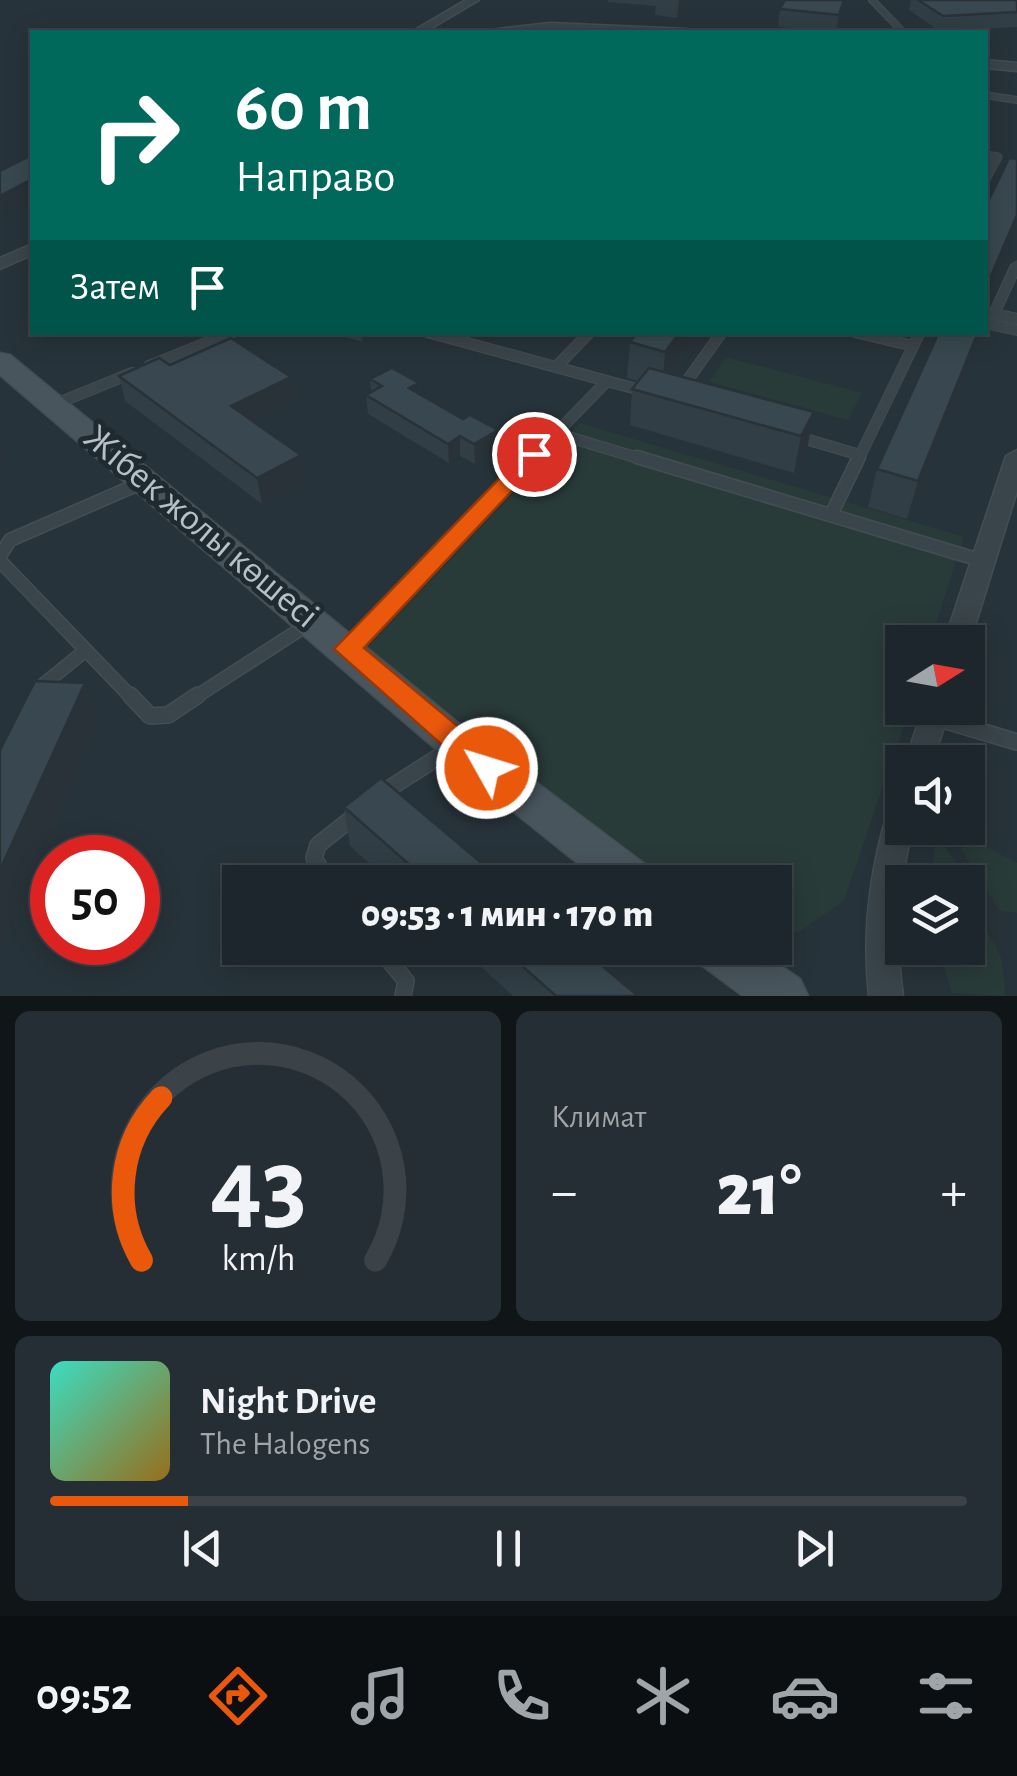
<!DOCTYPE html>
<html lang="ru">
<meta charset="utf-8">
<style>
body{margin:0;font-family:"Alegreya Sans",sans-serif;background:#252e34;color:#f1f3f6;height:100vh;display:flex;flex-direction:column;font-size:38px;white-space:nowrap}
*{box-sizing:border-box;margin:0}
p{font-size:32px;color:#a0a5a9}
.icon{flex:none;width:55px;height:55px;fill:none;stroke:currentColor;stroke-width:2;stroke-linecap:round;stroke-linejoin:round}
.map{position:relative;height:996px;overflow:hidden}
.details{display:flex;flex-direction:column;gap:15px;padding:15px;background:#101518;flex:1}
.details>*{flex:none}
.guide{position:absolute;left:30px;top:30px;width:958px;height:305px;border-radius:0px;box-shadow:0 5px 25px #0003,0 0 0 2px #3b4348;background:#00695c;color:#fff;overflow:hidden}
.needle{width:65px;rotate:79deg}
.fabs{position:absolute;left:885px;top:625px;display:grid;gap:20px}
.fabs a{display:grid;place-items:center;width:100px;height:100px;border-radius:0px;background:#1d262c;box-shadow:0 5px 25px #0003,0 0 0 2px #3b4348;font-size:50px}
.speed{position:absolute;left:30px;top:835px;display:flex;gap:20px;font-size:50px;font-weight:700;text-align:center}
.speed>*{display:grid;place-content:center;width:130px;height:130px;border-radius:50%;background:#1d262c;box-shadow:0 5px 25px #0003,0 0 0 2px #3b4348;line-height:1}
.speed .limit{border:15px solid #d22;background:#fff;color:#111}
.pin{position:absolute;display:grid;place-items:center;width:85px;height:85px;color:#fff;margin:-42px;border:5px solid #fff;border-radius:50%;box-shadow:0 2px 10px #0007}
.me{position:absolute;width:110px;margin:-55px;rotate:309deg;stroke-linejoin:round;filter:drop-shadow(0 0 8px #0008)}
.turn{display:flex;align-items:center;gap:35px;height:210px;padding:0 40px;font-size:45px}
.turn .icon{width:130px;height:130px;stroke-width:2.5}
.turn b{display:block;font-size:70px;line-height:85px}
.then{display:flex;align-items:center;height:95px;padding:0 40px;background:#0003;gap:20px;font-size:38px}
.big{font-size:75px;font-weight:800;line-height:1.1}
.details .widget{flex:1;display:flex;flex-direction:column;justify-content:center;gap:15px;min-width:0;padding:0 35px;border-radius:15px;background:#252e34}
.details .dial{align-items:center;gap:0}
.dial svg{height:260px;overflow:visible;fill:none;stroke:#3b4348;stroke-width:7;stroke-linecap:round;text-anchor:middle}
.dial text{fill:#f1f3f6;stroke:none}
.song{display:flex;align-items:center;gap:30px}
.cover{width:120px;height:120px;border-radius:15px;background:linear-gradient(135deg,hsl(170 70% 55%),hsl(40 70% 35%))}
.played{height:10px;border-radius:5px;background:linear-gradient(90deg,#ea580c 15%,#3b4348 15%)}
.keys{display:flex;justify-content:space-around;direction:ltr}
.heat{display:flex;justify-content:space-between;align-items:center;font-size:55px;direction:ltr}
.details .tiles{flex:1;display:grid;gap:15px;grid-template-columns:1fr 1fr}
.widget:last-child{grid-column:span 2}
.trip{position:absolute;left:222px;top:865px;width:570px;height:100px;border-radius:0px;background:#1d262c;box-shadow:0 5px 25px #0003,0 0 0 2px #3b4348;font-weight:800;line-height:100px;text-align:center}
.tabs{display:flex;height:160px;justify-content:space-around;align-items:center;background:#0c0f12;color:#a0a5a9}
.tabs .icon{width:70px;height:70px}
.tabs .on{color:#ea580c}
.tabs b{font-size:45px;color:#f1f3f6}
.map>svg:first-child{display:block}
</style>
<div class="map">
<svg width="1017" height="996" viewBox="0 0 1017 996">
<rect width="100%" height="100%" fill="#27333a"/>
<path fill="#293b39" d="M726 357 862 393 848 420 709 382Z
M580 423 964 537 930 642H902V708H910L844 900 799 932 775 930V882H667L661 879 367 648Z
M935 838 944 844 967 882H932Z
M981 844 1017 863V913L1000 911 960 848Z
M968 883 984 911C980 933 994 937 1000 955 1004 967 1004 983 1005 996L952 993 938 948H968Z"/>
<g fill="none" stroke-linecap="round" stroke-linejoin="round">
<g stroke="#434e54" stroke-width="8">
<path id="lane-far4" d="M872 0 903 32
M985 95 1017 100"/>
</g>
<g stroke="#434e54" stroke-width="9">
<path id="lane-far3" d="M985 155 998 157 985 181
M1014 271 1017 265"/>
</g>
<g stroke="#434e54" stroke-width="12">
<path id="lane-far2" d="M1015 268 994 314 1017 319
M985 323 1017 330
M427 332 607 381
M855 332 913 346
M149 366 233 332
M556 367 590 332
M682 388 722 332
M53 405 132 373
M555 433 645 460
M795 436 860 455
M530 460 607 381 648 392
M858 460 920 332"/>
</g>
<g stroke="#434e54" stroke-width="15">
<path id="lane-far1" d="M637 457 983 561
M831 515 859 457
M0 556 10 540 141 483
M0 561 132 698
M347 649 533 457
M39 688 86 650
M194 698 310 623"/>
</g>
<g stroke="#434e54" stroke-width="18">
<path id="lane" d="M130 695 150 716 168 715 198 695
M933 717 1017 742
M382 793 454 747
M328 882 314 858 318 845 357 814
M379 948 406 981 403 996"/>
</g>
<g stroke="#434e54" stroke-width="3">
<path id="street" d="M466 0H479L425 32H411Z
M550 23 687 29 693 32H472Z
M985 60 1017 63V71L985 68Z
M32 244V255L0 269V258Z
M1017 450V491L970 642 968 646V642H944L1006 456Z
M923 708H950L933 762H905Z
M902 801V828H913C898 884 895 939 903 996H869C862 933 869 875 887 814L891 805Z"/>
</g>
<g stroke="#434e54" stroke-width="3">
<path id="secondary" d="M0 353 10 355 472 734 650 868 657 882H601L444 756 0 375Z
M693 948H755L800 979 808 996H743L700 964Z"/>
</g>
<use href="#lane-far4" stroke="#3a454b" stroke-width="6"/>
<use href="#lane-far3" stroke="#3a454b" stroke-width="8"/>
<use href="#lane-far2" stroke="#3a454b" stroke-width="10"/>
<use href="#lane-far1" stroke="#3a454b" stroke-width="12"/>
<use href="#lane" stroke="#3a454b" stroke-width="15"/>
<use href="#street" fill="#3a454b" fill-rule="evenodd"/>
<use href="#secondary" fill="#49555d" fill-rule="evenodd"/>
</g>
<path fill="#313e45" d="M608 0H689L677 18 655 15 656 6 608 2Z
M911 0H1015L1017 1V27L939 31 909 10Z
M780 9 842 14 836 32 778 27Z
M327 332H374L363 342Z
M638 332H701L672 374 814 412 807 449 794 473 630 425 632 389 638 381 627 378 630 342Z
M978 332 907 519 868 507 877 469Z
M170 365 295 402 254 422 304 481 262 504 125 401 119 376Z
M370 379 419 383 420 394 463 419 498 430V450L475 464 460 456 449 463 368 414 366 395 371 392Z
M344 807 504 882H390L350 846Z
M460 948H581L638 996H513Z"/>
<path fill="#283238" d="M679 0H689L677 18Z
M844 0 842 14 836 32 839 15Z
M32 179V198L2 214 0 196Z
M1017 215V225L985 301V290Z
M366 332H374L363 342 362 336Z
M680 332H701L662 388 665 352Z
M978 332H982L907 519 918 481Z
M291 377 295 402 235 431 231 406Z
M419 383 420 402 409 388Z
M814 412 807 449 794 473 801 436Z
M498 430V450L475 464 474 444Z
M460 436V456L449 463 448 444Z
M0 447 7 468 0 472Z
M301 455 304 481 262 504 257 478Z
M85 683 98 722 0 952V870Z"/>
<path fill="#394850" stroke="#283238" stroke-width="2.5" d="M785 0H844L839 15 780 9Z
M918 0H1015L1017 1V12L943 16Z
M32 155V179L0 196V171Z
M1009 158 1017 159V215L985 290V208Z
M985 300 991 301 985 316Z
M349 332H366L362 336Z
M638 332H680L665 352 630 342Z
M939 332H978L918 481 877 469Z
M231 338 291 377 231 406 301 455 257 478 119 376 159 358 170 365Z
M392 368 419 383 409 388 463 419 470 415 498 430 474 444 460 436 448 444 366 395 382 386 370 379Z
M649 368 814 412 801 436 632 389Z
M35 681 85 683 0 870V750Z
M381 778 504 882H429L344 807Z
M502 948H581L638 996H556Z"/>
<path fill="#ea580c" stroke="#983908" stroke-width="2.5" d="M534 448 542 450 545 454 542 459 364 648 497 759 502 768 497 776 487 779 477 776 334 649 527 450Z"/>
<g text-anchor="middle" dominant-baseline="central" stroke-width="10" stroke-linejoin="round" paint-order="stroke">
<g font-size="38" fill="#b6c0c6" stroke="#1f2a30">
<text transform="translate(201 527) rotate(40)">Жібек жолы көшесі</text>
</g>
</g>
</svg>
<div class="fabs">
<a><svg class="needle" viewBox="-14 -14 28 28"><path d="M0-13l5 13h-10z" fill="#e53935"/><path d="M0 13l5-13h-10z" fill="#a0a5a9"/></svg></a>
<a><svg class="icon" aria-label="sound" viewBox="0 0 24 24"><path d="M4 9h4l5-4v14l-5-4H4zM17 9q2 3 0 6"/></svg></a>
<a><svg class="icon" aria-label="layers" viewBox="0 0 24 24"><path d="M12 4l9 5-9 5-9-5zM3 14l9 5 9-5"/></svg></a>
</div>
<div class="speed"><div class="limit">50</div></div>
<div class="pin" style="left:534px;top:454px;background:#d93025"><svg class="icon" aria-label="arrive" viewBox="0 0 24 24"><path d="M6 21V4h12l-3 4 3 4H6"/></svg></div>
<svg class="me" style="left:487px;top:768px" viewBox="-20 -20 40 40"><circle r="17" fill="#ea580c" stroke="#fff" stroke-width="3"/><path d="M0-11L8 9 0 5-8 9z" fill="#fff"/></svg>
<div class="trip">09:53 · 1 мин · 170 m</div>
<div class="guide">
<div class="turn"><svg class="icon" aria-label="right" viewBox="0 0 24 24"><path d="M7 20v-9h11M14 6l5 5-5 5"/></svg><div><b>60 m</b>Направо</div></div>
<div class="then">Затем<svg class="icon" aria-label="arrive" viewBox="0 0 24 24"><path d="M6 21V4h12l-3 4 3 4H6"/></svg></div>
</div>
</div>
<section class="details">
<div class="tiles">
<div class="widget dial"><svg viewBox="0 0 100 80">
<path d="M14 69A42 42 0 1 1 86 69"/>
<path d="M14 69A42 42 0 0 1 20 19" stroke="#ea580c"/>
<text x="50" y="56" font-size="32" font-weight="700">43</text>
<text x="50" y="72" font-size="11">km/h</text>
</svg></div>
<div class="widget"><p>Климат</p>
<div class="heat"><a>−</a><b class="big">21°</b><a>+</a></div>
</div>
<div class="widget">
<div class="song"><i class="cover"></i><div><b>Night Drive</b><p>The Halogens</p></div></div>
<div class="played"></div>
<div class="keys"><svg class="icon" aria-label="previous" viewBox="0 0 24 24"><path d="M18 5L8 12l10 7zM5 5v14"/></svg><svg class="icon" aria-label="pause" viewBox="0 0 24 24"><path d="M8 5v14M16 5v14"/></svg><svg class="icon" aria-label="next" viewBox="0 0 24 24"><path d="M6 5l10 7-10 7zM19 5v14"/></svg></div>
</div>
</div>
</section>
<nav class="tabs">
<b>09:52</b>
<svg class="icon on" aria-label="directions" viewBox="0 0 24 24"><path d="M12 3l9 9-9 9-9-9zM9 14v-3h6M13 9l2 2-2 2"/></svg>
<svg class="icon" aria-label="music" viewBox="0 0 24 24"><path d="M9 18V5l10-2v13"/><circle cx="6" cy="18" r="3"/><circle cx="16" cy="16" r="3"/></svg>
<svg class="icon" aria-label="phone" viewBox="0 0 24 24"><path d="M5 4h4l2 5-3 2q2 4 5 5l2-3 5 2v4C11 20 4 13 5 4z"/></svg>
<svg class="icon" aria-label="climate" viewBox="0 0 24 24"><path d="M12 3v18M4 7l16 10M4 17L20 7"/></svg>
<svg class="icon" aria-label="car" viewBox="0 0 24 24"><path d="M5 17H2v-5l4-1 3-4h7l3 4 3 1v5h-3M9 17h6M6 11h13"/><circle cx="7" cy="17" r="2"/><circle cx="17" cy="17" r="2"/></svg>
<svg class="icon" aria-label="filters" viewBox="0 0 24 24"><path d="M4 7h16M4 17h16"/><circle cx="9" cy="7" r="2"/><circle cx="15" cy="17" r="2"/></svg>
</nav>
